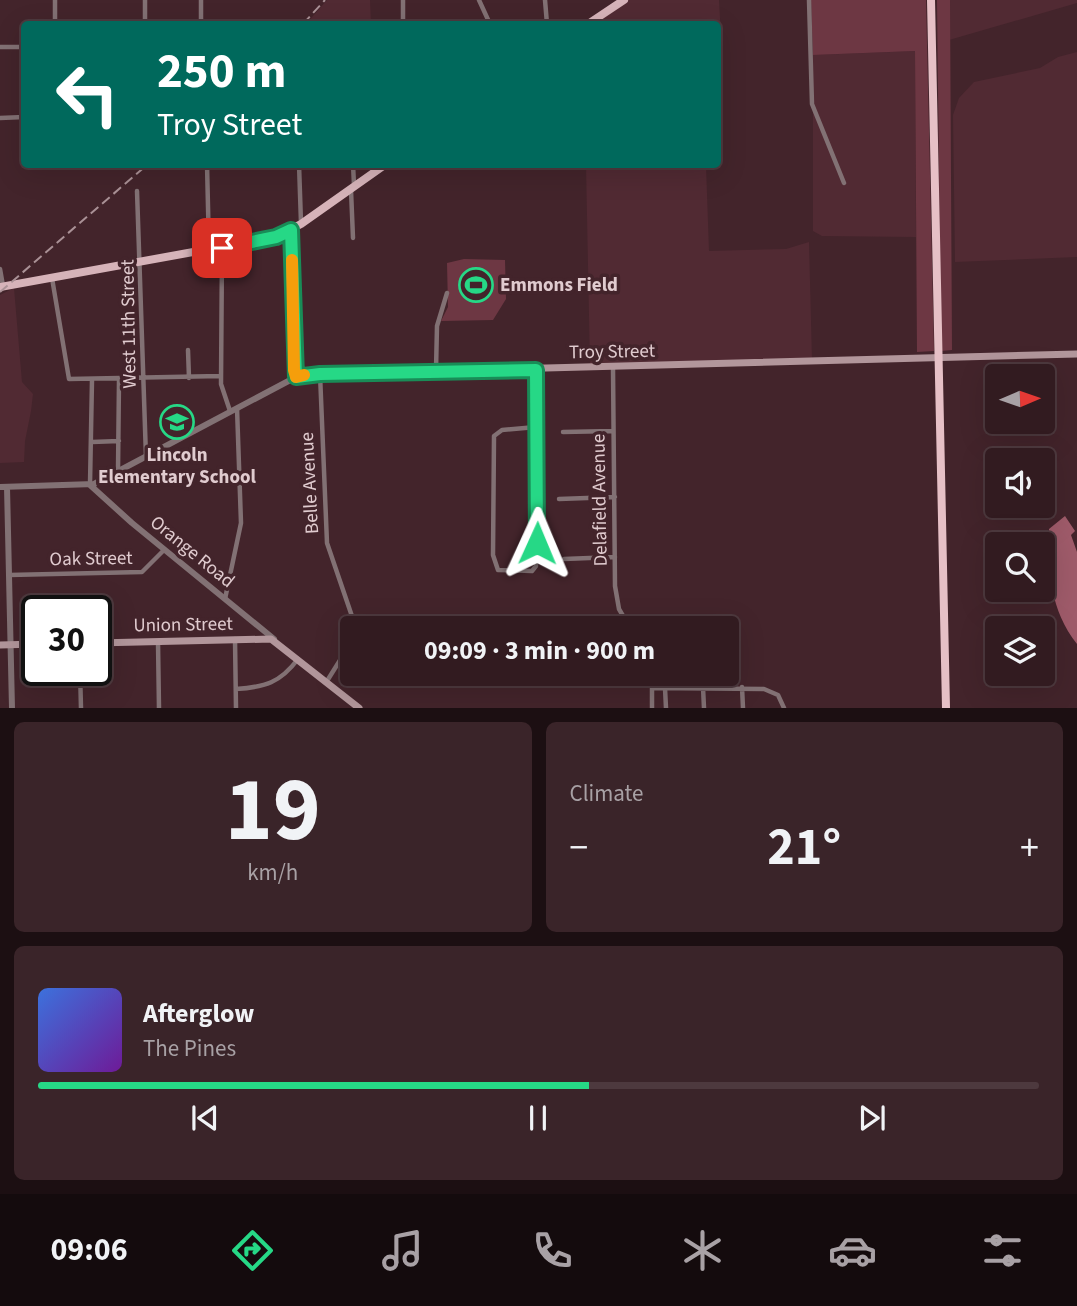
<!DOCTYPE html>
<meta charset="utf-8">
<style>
body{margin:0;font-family:"Source Sans 3",sans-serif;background:#3a2429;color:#f1f3f6;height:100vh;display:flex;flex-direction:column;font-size:26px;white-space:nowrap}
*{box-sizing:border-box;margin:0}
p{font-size:23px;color:#a8a1a5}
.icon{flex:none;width:38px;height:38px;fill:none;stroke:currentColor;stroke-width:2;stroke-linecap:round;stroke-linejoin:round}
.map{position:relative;height:708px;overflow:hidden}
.drawer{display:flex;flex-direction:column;gap:14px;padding:14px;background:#1c0f12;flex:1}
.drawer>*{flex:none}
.hud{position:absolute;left:21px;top:21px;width:700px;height:147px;border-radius:7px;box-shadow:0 7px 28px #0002,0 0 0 2px #4d393e;background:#00695c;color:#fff;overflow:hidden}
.needle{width:46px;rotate:88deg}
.controls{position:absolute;left:985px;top:364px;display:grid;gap:14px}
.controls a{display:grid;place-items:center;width:70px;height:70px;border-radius:7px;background:#321b20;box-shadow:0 7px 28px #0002,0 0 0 2px #4d393e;font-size:35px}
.speed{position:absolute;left:21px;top:595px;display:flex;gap:14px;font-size:35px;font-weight:700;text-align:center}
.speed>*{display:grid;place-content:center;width:91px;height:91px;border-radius:50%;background:#321b20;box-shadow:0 7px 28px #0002,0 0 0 2px #4d393e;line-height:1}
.speed .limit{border:4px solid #111;border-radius:10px;background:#fff;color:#111}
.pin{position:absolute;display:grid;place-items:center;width:60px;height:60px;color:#fff;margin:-30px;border-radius:14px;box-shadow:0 4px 10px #0006}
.me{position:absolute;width:77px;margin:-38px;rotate:1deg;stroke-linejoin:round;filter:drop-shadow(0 0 5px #0008)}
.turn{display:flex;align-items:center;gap:24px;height:147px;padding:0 21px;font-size:32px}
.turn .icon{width:91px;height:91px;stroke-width:2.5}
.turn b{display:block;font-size:49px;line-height:60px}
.big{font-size:52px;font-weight:700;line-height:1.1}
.drawer .tile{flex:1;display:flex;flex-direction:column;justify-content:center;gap:10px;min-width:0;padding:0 24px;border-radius:10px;background:#3a2429}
.drawer .dial{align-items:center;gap:0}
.dial b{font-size:91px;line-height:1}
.song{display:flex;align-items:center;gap:21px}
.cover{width:84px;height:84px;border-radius:10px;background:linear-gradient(135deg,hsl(220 70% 55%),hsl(280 70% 35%))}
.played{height:7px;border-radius:4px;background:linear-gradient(90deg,#26d886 55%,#4d393e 55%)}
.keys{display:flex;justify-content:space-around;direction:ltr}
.heat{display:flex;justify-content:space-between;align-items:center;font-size:38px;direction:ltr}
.drawer .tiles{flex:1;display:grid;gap:14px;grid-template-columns:1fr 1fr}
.tile:last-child{grid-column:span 2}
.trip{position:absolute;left:340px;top:616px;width:399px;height:70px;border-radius:7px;background:#321b20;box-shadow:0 7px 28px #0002,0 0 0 2px #4d393e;font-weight:700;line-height:70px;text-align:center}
.tabs{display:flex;height:112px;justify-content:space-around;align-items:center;background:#140b0d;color:#a8a1a5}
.tabs .icon{width:49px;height:49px}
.tabs .selected{color:#26d886}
.tabs b{font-size:32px;color:#f1f3f6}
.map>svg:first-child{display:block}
</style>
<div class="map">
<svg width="1077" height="708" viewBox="0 0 1077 708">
<rect width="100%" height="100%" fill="#43242b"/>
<path fill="#512a33" d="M327 0H370L371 24H306Z
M629 0H719L723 73 718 77V24H593Z
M950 0H1077V3L949 40Z
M915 51 916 237 822 236 813 231V55Z
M1077 52V257L955 262 953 115 959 98 974 82 1040 68 1058 57Z
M586 165H706L709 251 786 249 809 242 812 360 590 366Z
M14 288 22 382 33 394 31 411 25 441 24 462 0 463V295Z"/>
<path fill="#6d3743" d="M811 0H926L934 351 917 352 915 51 813 55Z
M937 0H950L952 350 941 351Z
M464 259 505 260 506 299 493 320 441 321 448 307 447 263Z"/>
<path fill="#9f5b6a" d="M1065 516 1075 531 1071 535 1077 552V644C1050 610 1048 571 1049 529Z"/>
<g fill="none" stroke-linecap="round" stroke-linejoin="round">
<path stroke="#827174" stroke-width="4.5" d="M55 0V24
M145 0V24
M201 0V24
M403 0V24
M479 0 490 24
M545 0 547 24
M809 0 812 104 844 183
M0 47H24
M0 118 24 117
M207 164 209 249
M299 164 301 223
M353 164 354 185
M351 190 353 238
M137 191 146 457
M222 248 221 384 230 411
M0 269 3 286
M52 278 69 379 220 376
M188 350 189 378
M613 368 615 586 619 609 630 628
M436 370 437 326 447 293
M536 370V566L532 571 498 570 493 555 494 436 502 430 536 427
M320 374 327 543 356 628
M563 432 613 431
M92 442 119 441
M118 471 119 380
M90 484 92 380
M559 499 615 497
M564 559 615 557
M9 575 142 572 164 550
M225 599 241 523 237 408
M235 639 236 708
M158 642 159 708
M80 670 81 708
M652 674V708
M327 681 352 641
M703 687 704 708
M742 687 743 708
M652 688 764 689 778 695 784 708
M665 688 666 708
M236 689C265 687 280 683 298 659"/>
<path stroke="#827174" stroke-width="6" d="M90 485 132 523 274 639
M0 487 94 484 296 377
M7 487 12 708"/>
<path stroke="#b2969b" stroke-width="7" d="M291 230 296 377 320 374 1077 354
M96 643 271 639 359 708
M0 645 37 644"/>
<path stroke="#d6b3b9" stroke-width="8" d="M588 24 624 0
M0 287 276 237 301 224 386 164"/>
<path stroke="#e6c0c6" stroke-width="8" d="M931 0 946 708"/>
<path stroke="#aa9196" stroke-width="2" stroke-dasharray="10 5" stroke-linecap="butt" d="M303 24 325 0
M0 292 148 164"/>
</g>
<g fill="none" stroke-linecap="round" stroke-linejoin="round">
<g stroke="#198c57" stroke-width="18">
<path id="route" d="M222 248 276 237 291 230 296 377 320 374 536 370 537 543"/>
</g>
<use href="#route" stroke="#26d886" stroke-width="12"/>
<path stroke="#f59e0b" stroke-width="12" d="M292 260 294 370 296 377 304 375"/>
</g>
<defs>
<g id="stadium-ring" transform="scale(1.75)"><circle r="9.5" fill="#43242b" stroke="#26d886" stroke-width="1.5"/><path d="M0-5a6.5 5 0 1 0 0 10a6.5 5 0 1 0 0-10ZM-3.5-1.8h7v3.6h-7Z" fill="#26d886"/></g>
<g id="school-ring" transform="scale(1.75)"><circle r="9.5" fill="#43242b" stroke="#26d886" stroke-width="1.5"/><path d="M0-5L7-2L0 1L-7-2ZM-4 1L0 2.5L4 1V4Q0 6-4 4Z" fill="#26d886"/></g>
</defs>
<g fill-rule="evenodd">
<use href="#stadium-ring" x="476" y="285"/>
<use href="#school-ring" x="177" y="422"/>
</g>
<g text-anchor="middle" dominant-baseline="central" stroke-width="7" stroke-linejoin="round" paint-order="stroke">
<g font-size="19" font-weight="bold" fill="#e0cbcf" stroke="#43242b" text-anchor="start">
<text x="500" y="285">Emmons Field</text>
<text x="177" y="455" text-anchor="middle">Lincoln<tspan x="177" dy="22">Elementary School</tspan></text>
</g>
<g font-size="19" fill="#e0cbcf" stroke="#43242b">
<text transform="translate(129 324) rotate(-91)">West 11th Street</text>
<text transform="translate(612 352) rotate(-1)">Troy Street</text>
<text transform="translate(310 483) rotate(-93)">Belle Avenue</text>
<text transform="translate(600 500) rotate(-91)">Delafield Avenue</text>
<text transform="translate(192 552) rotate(39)">Orange Road</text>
<text transform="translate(91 559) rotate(-1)">Oak Street</text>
<text transform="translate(183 625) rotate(-1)">Union Street</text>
</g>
</g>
</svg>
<div class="controls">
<a><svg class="needle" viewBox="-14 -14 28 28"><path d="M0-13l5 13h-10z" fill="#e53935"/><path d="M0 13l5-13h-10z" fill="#a8a1a5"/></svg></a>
<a><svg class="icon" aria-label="sound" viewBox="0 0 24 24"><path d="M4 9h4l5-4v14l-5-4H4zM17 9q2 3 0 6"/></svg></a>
<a><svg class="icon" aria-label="search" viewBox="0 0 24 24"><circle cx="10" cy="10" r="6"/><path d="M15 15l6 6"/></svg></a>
<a><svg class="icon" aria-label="layers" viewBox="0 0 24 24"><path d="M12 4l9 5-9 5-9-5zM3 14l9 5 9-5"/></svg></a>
</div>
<div class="speed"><div class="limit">30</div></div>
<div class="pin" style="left:222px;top:248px;background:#d93025"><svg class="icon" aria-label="arrive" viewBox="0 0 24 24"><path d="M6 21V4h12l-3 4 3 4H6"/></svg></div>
<svg class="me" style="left:537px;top:543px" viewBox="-20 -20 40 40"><path d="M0-17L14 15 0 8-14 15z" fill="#26d886" stroke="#fff" stroke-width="4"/></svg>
<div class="trip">09:09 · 3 min · 900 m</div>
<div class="hud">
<div class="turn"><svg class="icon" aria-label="left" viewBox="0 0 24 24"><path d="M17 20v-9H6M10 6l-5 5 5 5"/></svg><div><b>250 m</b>Troy Street</div></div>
</div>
</div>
<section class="drawer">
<div class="tiles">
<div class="tile dial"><b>19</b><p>km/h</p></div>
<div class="tile"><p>Climate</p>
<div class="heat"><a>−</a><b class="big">21°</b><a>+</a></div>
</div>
<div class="tile">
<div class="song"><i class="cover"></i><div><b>Afterglow</b><p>The Pines</p></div></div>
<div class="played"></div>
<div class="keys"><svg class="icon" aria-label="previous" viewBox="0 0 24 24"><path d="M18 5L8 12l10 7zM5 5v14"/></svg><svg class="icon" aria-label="pause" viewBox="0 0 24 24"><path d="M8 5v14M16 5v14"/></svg><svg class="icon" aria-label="next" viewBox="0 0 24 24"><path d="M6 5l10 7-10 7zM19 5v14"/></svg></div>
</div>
</div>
</section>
<nav class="tabs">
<b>09:06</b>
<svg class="icon selected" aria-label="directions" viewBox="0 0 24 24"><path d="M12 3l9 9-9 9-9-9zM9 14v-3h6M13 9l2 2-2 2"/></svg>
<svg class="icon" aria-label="music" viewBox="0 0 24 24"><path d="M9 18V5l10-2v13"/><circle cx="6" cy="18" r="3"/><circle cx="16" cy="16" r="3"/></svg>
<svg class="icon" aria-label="phone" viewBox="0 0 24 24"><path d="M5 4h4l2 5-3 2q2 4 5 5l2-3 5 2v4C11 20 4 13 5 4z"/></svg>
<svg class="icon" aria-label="climate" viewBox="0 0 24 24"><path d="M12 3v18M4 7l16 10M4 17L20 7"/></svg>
<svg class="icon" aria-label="car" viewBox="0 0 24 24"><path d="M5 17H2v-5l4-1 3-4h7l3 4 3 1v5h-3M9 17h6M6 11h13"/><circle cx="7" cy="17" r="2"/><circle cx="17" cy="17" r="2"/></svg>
<svg class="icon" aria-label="filters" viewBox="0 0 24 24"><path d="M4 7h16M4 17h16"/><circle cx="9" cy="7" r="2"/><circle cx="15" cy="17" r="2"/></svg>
</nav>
